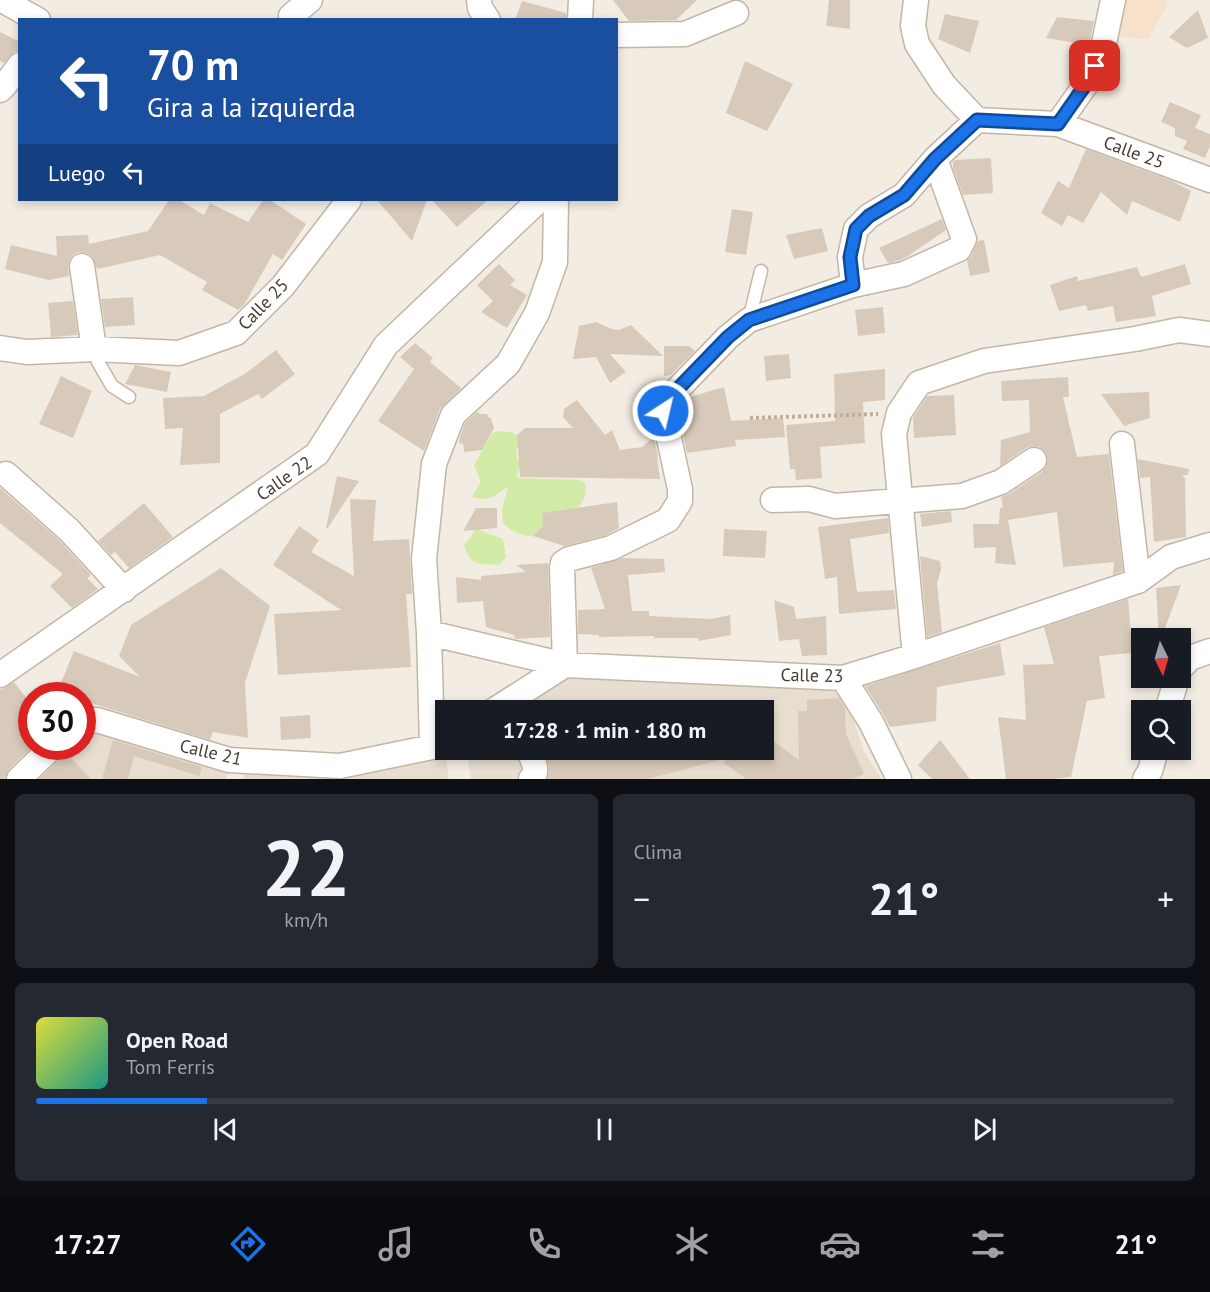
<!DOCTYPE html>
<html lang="es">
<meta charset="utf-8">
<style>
body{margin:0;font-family:"PT Sans",sans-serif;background:#242831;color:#f1f3f6;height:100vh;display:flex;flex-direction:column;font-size:22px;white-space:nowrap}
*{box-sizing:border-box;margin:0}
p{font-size:20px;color:#9ea1a6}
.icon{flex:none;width:33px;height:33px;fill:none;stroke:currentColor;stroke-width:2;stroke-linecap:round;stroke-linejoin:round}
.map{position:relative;height:779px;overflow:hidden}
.panel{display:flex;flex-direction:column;gap:15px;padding:15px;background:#0d0f14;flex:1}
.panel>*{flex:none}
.hud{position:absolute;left:18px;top:18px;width:600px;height:183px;border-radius:0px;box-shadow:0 3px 9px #0003;background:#1a4fa0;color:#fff;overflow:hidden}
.needle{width:39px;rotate:175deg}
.controls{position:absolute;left:1131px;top:628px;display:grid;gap:12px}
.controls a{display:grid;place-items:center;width:60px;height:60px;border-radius:0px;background:#171b24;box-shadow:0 3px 9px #0003;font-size:30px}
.speed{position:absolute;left:18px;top:682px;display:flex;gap:12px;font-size:30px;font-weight:700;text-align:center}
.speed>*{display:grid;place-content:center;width:78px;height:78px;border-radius:50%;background:#171b24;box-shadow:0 3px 9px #0003;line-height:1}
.speed .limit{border:9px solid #d22;background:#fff;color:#111}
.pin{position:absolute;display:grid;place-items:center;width:51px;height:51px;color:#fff;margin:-26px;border-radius:12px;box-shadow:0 3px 9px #0006}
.me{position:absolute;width:66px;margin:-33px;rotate:35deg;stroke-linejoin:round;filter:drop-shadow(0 0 4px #0008)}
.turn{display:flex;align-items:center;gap:21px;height:126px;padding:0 30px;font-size:27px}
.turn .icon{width:78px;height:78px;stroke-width:2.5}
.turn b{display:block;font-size:42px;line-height:51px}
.then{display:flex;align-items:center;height:57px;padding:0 30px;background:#0003;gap:12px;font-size:22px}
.big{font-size:45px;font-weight:700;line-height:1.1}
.panel .widget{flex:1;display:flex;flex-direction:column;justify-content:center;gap:9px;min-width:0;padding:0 21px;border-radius:9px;background:#242831}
.panel .dial{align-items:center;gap:0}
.dial b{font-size:78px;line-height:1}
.song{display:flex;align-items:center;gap:18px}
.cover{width:72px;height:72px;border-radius:9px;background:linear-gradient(135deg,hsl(60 70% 55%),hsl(170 70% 35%))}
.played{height:6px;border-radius:3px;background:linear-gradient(90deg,#1a73e8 15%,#363941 15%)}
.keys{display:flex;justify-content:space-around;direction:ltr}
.heat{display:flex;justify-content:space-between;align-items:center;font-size:33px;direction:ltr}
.panel .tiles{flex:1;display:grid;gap:15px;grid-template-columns:1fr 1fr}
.widget:last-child{grid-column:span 2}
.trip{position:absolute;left:435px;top:700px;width:339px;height:60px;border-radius:0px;background:#171b24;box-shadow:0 3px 9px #0003;font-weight:700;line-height:60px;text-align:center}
.menu{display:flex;height:96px;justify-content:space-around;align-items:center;background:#090b0e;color:#9ea1a6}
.menu .icon{width:42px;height:42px}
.menu .on{color:#1a73e8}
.menu b{font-size:27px;color:#f1f3f6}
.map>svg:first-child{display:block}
</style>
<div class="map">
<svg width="1210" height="779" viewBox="0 0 1210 779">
<rect width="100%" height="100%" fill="#f3ece2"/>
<path fill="#e7ded0" d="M573 670 843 686 864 752 882 779H471L466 750H764V711H513Z
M87 725 231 768 226 779H32L65 747H82L83 730Z
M445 750 449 779H243L249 763Z"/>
<path fill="#f8e1ca" d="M1125 0H1168L1165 9 1149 39 1117 37 1120 6 1125 2Z"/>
<path fill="#d2eba7" d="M500 431C512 432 520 433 523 446L518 447 516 450 517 459 522 461V467L518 470 517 478 580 480 585 483C588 494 582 502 576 512L563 510 542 513 543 526 533 536C521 536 512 532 503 523L502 509 508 486C497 495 485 504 472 496L481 482 474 465 492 433Z
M476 527 486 533 503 539 506 557 499 565C479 564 471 567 464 545L471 537Z"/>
<path fill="#d8caba" d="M613 0H697L676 20 629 21Z
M829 0H850V29L826 26Z
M522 1 566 13V20H515Z
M1198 10 1208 38 1187 48 1169 37Z
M945 14 979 21 970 53 938 39Z
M1057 17 1094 21 1089 45 1046 38Z
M0 32 20 42V51L14 52 4 63 0 61Z
M745 61 793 84 767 131 726 113Z
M1170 102 1201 115 1195 128 1210 134V146L1205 158 1183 149 1187 141 1175 136V128L1161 122Z
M1086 149 1172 181 1191 191 1180 222 1132 201 1127 215 1101 192 1083 223 1068 215 1062 226 1041 213 1058 181 1069 188Z
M991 158 993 193 963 195 953 168V162L955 160Z
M169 200H179L204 215 210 203 248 222 263 200H270L306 224 282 260 273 254 244 305 238 310 202 290 207 282 160 255 97 269 93 257 87 253 79 252 73 255 69 260 68 267 69 276 49 280 5 269 11 245 57 256 56 236 88 235 89 244 148 231Z
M377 200H427L412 241Z
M432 200H488L457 227Z
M732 209 753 212 746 255 725 252Z
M942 219 946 230 908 256 900 260 888 263 879 248Z
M822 228 828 251 794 259 786 235Z
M984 240 990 272 970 276 967 260 972 255 978 241Z
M499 264 515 280 510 285 527 295 507 328 481 312 493 301 477 285Z
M1185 264 1191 284 1152 296 1156 316 1116 322 1113 306 1088 311 1086 305 1059 311 1050 285 1077 276 1078 281 1137 267 1141 277Z
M133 297 135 325 105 327 101 299Z
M73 301 78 335 51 337 48 303Z
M883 307 885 333 858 336 855 310Z
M596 322 612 329 619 330 631 325 663 356 610 354 626 372 610 383 596 357 573 359 579 326Z
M415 343 433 358 430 362 461 388 440 409 424 451 378 421 414 369 400 357Z
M664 346H689L695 351 671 375 664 376Z
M276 350 295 374 262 399 258 394 220 414V463L180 465 183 428 165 429 163 398 204 396 246 373Z
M789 354 791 378 766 381 764 356Z
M135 365 171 372 167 392 125 384Z
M885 369V400L863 402 865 443 820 447 822 478 796 480 795 469H790L786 425 835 421 834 374Z
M61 376 92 391 73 438 39 424Z
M1068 377 1069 397H1063L1077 457 1109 454 1123 571 1113 575 1114 562 1063 567 1057 512 1008 520 1016 565 995 563 996 547 974 548 973 524H999L1000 508H1003L1001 497 1009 494 1042 472 1046 467 1048 460 1045 452 1040 447 1033 446 1026 448 1000 466 1001 440 1030 432 1029 400 1002 401 1001 381Z
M724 387 731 421 783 418 785 437 735 440 736 446 687 453 678 413 682 405 690 397Z
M1149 392 1150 418 1124 426 1101 394Z
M954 395 956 435 914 438 913 418 927 396Z
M577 400 605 435 612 430 620 450 642 447 654 437 658 457H657L660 479 520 477 517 435 525 428H573L563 417 564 409Z
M477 412 480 414H487L489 418H491L494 428 482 450 464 452 463 443 460 444 459 440 465 423Z
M1138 459 1189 469 1188 475H1182L1185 478 1186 537 1154 542 1150 477 1140 478Z
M337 476 359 481 327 529 326 528Z
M0 488 59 540 91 575 87 578 98 589 72 608 50 586 63 574 0 523Z
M350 499 376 500 373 541 409 539 412 594H406L411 667 278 675 274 614 341 610 273 565 299 526 319 540 311 552 354 576Z
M617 502 619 528 606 535 564 546 533 536 543 526 542 513Z
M144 503 173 537 129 568 115 552 111 555 98 541Z
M476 508H497V528L463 531Z
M951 511 952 522 922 527 920 514Z
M888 518 889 533 850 539 857 592 894 590 896 609 839 614 837 577 825 579 818 527Z
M724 529 767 531 765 558 723 556Z
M920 556 940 561 941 570 937 583 942 632 927 637Z
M622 558 664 559 665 572 628 575 632 611H649V616L711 619 730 615 731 635 698 641V638H654V636L599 637V635L578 634V610L605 609 591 568Z
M548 563 550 637 515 639 514 635 486 627 483 601 457 603 456 577 481 580V576L526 572 516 565Z
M221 568 270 606 245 683 248 738 213 732 210 740 88 702 82 700V696H72L58 690 74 651 140 677 119 656 131 625Z
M1181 585 1161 639H1159L1156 588Z
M1128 599 1131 634H1142V652L1099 656 1105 698 1087 701 1071 777 1052 779H1006L998 717 1026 720 1023 665 1054 664 1044 627Z
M774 600 794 607 796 619 826 616 827 655 802 656 799 639 779 641Z
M1000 643 1005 675 937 687 936 721 890 727 883 714 865 686Z
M14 682 32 705V747L9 769 6 775 5 779H0V690Z
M839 698 845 708 846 734 864 774 853 779H746L724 763 727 758 648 779H548L549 767 544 750H764V734L799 760 798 711H807V700Z
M310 715 311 738 281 740 280 717Z
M113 740 202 767 199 776 134 756 128 779H102Z
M940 740 970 779H932L918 765Z
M65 752 91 779H39L62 757Z"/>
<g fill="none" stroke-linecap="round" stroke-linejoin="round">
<g stroke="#c2b6a7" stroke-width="15">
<path id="service" d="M749 320 761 271
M94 349 98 362 112 386 129 397"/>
</g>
<g stroke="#c2b6a7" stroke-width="27">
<path id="minor" d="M2 0 38 20
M479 0 480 8 488 20
M916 0 913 26 917 44 944 85 977 120
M291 16 310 0
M580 20 581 0
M616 35 685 34 736 13
M0 90 5 85 20 65
M1058 124 1210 180
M82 266 94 349
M853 285 904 274 959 249 964 239 935 159
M0 348 27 352 94 349 179 353 236 333 283 286 349 200
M1122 444 1138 581
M6 474 69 530 124 590
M773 500 809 499 835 506 962 496 1001 482 1034 460
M429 633 565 665 843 678 915 656 1138 581 1171 557 1210 545
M915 656 894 434 899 413 919 383 984 361 1135 339 1179 330 1210 334
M1180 669 1190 658 1210 651
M0 675 317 454 386 345 539 200
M843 678 871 722 899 779
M493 711 565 665 562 568 563 563 569 559 611 548 668 520 680 501V489L663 411 670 397 728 337 749 320 853 285 850 257 856 229 869 216 904 195 935 159 977 120 1058 124 1086 84 1103 48 1113 0
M1167 711 1177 678
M82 722 97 720 229 760 340 766 432 747 446 739
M432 747 429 633 424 559 434 464 453 415 508 364 537 313 555 262 556 200
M529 750C532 760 540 771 531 779
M19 779 52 747
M1145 779 1150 771 1156 750"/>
</g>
<path stroke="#c2ae94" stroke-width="4" stroke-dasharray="3 3" stroke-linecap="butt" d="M750 418 878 414"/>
<use href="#service" stroke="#fff" stroke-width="12"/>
<use href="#minor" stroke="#fff" stroke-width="24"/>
</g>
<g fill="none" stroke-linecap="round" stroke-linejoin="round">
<g stroke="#114b97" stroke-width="15">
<path id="route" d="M663 411 670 397 728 337 749 320 853 285 850 257 856 229 869 216 904 195 935 159 977 120 1058 124 1086 84 1095 66"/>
</g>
<use href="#route" stroke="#1a73e8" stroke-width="10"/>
</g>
<g text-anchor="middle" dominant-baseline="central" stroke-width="4.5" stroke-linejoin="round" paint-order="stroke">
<g font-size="18" fill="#453c32" stroke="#fff">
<text transform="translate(1134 152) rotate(20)">Calle 25</text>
<text transform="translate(263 304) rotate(-46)">Calle 25</text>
<text transform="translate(284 478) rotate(-35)">Calle 22</text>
<text transform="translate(812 675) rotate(1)">Calle 23</text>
<text transform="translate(211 752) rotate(13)">Calle 21</text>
</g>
</g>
</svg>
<div class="controls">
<a><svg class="needle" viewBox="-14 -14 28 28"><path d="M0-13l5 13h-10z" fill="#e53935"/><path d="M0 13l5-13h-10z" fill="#9ea1a6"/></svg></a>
<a><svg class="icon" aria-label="search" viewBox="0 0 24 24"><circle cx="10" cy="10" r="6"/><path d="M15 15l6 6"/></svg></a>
</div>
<div class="speed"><div class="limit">30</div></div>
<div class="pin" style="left:1095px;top:66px;background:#d93025"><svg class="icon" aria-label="arrive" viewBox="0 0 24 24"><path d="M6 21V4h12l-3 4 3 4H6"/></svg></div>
<svg class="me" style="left:663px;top:411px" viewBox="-20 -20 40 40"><circle r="17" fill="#1a73e8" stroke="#fff" stroke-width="3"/><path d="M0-11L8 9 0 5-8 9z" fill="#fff"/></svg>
<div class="trip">17:28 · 1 min · 180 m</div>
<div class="hud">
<div class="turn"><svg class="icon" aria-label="left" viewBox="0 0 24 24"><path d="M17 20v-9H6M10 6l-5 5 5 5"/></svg><div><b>70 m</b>Gira a la izquierda</div></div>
<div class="then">Luego<svg class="icon" aria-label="left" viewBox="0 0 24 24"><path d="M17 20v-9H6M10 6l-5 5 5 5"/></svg></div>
</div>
</div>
<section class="panel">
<div class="tiles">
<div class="widget dial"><b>22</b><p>km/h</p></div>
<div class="widget"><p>Clima</p>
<div class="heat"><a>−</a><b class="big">21°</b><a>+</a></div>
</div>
<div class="widget">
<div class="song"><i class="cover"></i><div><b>Open Road</b><p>Tom Ferris</p></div></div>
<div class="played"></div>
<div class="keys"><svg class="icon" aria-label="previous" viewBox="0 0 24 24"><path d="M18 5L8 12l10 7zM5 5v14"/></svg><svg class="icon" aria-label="pause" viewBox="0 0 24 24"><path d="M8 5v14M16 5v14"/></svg><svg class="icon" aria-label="next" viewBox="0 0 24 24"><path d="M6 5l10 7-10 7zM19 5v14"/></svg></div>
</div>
</div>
</section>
<nav class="menu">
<b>17:27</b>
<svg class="icon on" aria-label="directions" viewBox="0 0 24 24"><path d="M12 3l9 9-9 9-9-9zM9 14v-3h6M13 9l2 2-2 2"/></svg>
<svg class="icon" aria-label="music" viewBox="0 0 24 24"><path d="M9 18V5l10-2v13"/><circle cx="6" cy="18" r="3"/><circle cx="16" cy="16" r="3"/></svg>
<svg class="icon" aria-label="phone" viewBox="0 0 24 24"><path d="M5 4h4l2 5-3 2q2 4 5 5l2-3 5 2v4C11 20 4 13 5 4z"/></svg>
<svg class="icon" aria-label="climate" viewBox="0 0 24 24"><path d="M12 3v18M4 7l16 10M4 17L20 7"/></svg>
<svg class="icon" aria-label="car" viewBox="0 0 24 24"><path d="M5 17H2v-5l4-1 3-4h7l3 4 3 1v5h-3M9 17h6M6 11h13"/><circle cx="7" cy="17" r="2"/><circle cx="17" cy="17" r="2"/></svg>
<svg class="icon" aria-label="filters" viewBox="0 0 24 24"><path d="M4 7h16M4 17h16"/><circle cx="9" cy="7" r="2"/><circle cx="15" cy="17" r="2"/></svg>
<b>21°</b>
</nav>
